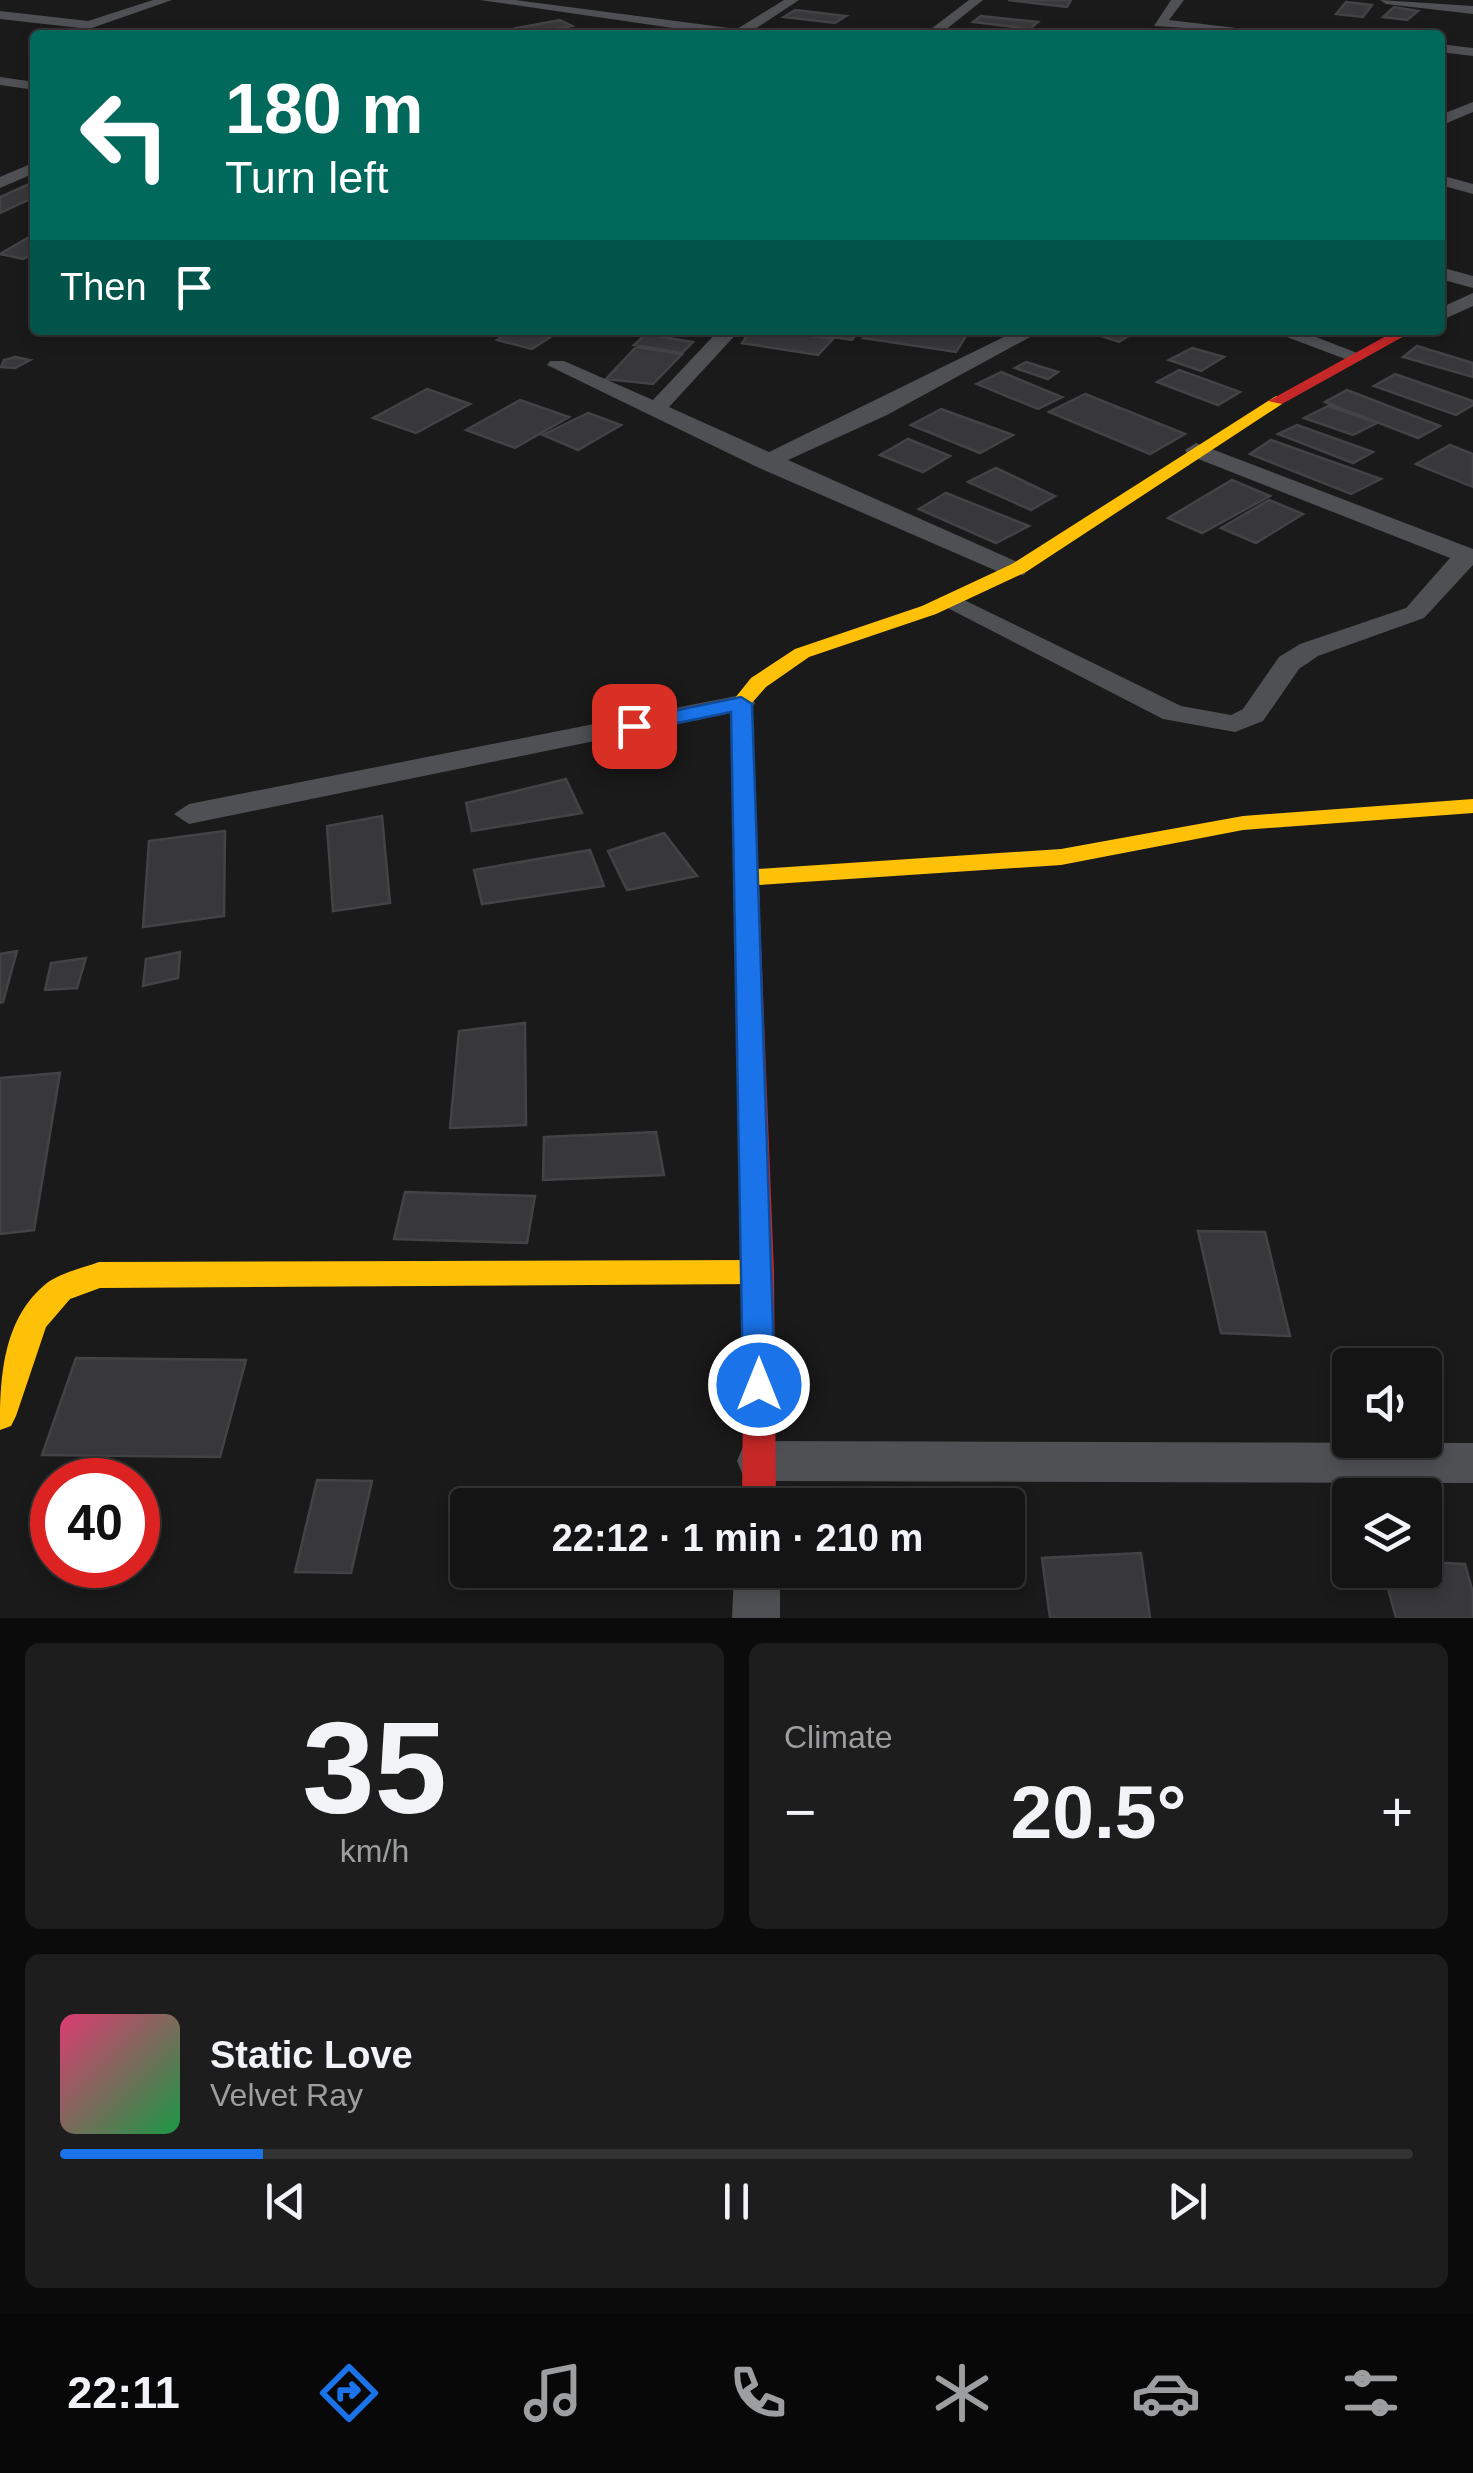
<!DOCTYPE html>
<meta charset="utf-8">
<style>
body{margin:0;font-family:Helvetica,sans-serif;background:#1d1d1d;color:#f1f3f6;height:100vh;display:flex;flex-direction:column;font-size:38px;white-space:nowrap}
*{box-sizing:border-box;margin:0}
p{font-size:32px;color:#9d9ea0}
.icon{flex:none;width:55px;height:55px;fill:none;stroke:currentColor;stroke-width:2;stroke-linecap:round;stroke-linejoin:round}
.map{position:relative;height:1618px;overflow:hidden}
.side{display:flex;flex-direction:column;gap:25px;padding:25px;background:#0b0b0b;flex:1}
.side>*{flex:none}
.hud{position:absolute;left:30px;top:30px;width:1415px;height:305px;border-radius:10px;box-shadow:0 5px 15px #0003,0 0 0 2px #333334;background:#00695c;color:#fff;overflow:hidden}
.tools{position:absolute;left:1332px;top:1348px;display:grid;gap:20px}
.tools a{display:grid;place-items:center;width:110px;height:110px;border-radius:10px;background:#141414;box-shadow:0 5px 15px #0003,0 0 0 2px #333334;font-size:50px}
.speed{position:absolute;left:30px;top:1458px;display:flex;gap:20px;font-size:50px;font-weight:700;text-align:center}
.speed>*{display:grid;place-content:center;width:130px;height:130px;border-radius:50%;background:#141414;box-shadow:0 5px 15px #0003,0 0 0 2px #333334;line-height:1}
.speed .limit{border:15px solid #d22;background:#fff;color:#111}
.pin{position:absolute;display:grid;place-items:center;width:85px;height:85px;color:#fff;margin:-42px;border-radius:20px;box-shadow:0 5px 15px #0006}
.me{position:absolute;width:110px;margin:-55px;rotate:0deg;stroke-linejoin:round;filter:drop-shadow(0 0 8px #0008)}
.turn{display:flex;align-items:center;gap:35px;height:210px;padding:0 30px;font-size:45px}
.turn .icon{width:130px;height:130px;stroke-width:2.5}
.turn b{display:block;font-size:70px;line-height:85px}
.then{display:flex;align-items:center;height:95px;padding:0 30px;background:#0003;gap:20px;font-size:38px}
.big{font-size:75px;font-weight:700;line-height:1.1}
.side .widget{flex:1;display:flex;flex-direction:column;justify-content:center;gap:15px;min-width:0;padding:0 35px;border-radius:15px;background:#1d1d1d}
.side .dial{align-items:center;gap:0}
.dial b{font-size:130px;line-height:1}
.song{display:flex;align-items:center;gap:30px}
.cover{width:120px;height:120px;border-radius:15px;background:linear-gradient(135deg,hsl(340 70% 55%),hsl(140 70% 35%))}
.played{height:10px;border-radius:5px;background:linear-gradient(90deg,#1a73e8 15%,#333334 15%)}
.keys{display:flex;justify-content:space-around;direction:ltr}
.heat{display:flex;justify-content:space-between;align-items:center;font-size:55px;direction:ltr}
.side .tiles{flex:1;display:grid;gap:25px;grid-template-columns:1fr 1fr}
.widget:last-child{grid-column:span 2}
.trip{position:absolute;left:450px;top:1488px;width:575px;height:100px;border-radius:10px;background:#141414;box-shadow:0 5px 15px #0003,0 0 0 2px #333334;font-weight:700;line-height:100px;text-align:center}
.tabs{display:flex;height:160px;justify-content:space-around;align-items:center;background:#080808;color:#9d9ea0}
.tabs .icon{width:70px;height:70px}
.tabs .current{color:#1a73e8}
.tabs b{font-size:45px;color:#f1f3f6}
.map>svg:first-child{display:block}
</style>
<div class="map">
<svg width="1473" height="1618" viewBox="0 0 1473 1618">
<rect width="100%" height="100%" fill="#1a1a1a"/>
<path fill="#38383a" stroke="#434346" stroke-width="2.5" d="M1008 0H1071L1067 7Z
M1346 2 1372 5 1363 17 1336 14Z
M1394 7 1418 11 1407 20 1383 17Z
M795 10 846 16 835 23 784 17Z
M981 16 1038 22 1030 29 973 22Z
M560 20 572 26 530 34 517 28Z
M29 184 35 185V197L0 213V197Z
M31 236 35 237V253L23 259 0 254Z
M511 330H561L532 349 497 340Z
M751 330H765L833 339 818 355 742 343Z
M787 330H860L852 340Z
M869 330H923L966 336 956 352 863 338Z
M1083 330H1130L1135 332 1119 342Z
M646 334 693 342 682 353 634 345Z
M1417 346 1473 363V377L1403 357Z
M636 347 682 354 653 384 606 379Z
M1192 348 1224 357 1201 371 1169 360Z
M15 357 30 360 15 368 1 367 4 360Z
M1026 362 1058 372 1048 379 1015 368Z
M1179 370 1240 392 1218 405 1157 382Z
M1001 372 1062 397 1038 409 977 384Z
M1395 374 1473 401V405L1456 415 1374 386Z
M427 389 470 404 416 433 373 418Z
M1347 390 1440 426 1418 438 1325 402Z
M1085 394 1185 434 1150 454 1049 412Z
M520 400 569 417 515 448 466 430Z
M1328 406 1377 423 1353 435 1304 418Z
M941 409 1013 435 980 453 911 425Z
M588 413 621 425 578 450 543 435Z
M1297 425 1373 452 1353 463 1278 434Z
M908 439 950 456 923 472 880 455Z
M1271 440 1381 479 1351 494 1250 454Z
M1450 445 1473 454V487L1416 464Z
M996 468 1055 496 1031 510 968 482Z
M1232 480 1270 496 1202 533 1168 518Z
M946 493 1029 526 996 543 919 509Z
M1269 500 1303 514 1256 543 1221 528Z
M566 779 582 813 472 831 466 803Z
M382 816 390 903 333 911 327 826Z
M225 831 224 916 143 927 149 841Z
M664 833 697 876 627 890 608 851Z
M590 850 604 886 482 904 474 870Z
M17 951 3 1002 0 1003V954Z
M180 952 178 978 143 986 146 959Z
M86 958 77 988 45 990 51 963Z
M525 1023 526 1125 450 1128 459 1031Z
M60 1073 34 1230 0 1234V1078Z
M656 1132 664 1175 543 1180 544 1137Z
M405 1192 535 1196 527 1243 394 1239Z
M1198 1231 1265 1232 1290 1336 1221 1333Z
M76 1358 246 1360 220 1457 42 1455Z
M317 1480 372 1481 351 1573 295 1572Z
M1141 1553 1150 1618H1050L1042 1558Z
M1425 1562 1465 1564 1473 1593V1618H1396L1383 1570H1425Z"/>
<g fill="none" stroke-linecap="round" stroke-linejoin="round">
<path fill="#4f5053" fill-rule="evenodd" d="M153 0H172L89 29 0 19V11L88 21Z
M480 0H515L737 29 784 0H799L752 31 759 35H721Z
M969 0H983L939 35H923Z
M1171 0H1184L1169 20 1296 35 1154 26Z
M1380 0 1473 6V14L1386 4Z
M1440 44 1473 48V56L1440 52Z
M0 77 35 82V90L0 85Z
M1473 102V112L1440 126V115Z
M35 162V173L0 188V177Z
M1440 175 1473 184V194L1440 185Z
M1440 267 1473 276V288L1440 279Z
M1473 293V306L1440 321V308Z
M719 330H740L669 407 769 452 1018 330H1043L887 415 788 460 1024 565 1027 570 1024 575H1006L757 467 547 365 550 361H564L653 400Z
M1268 330H1298L1365 356 1348 360Z
M1196 443 1473 549V565L1424 618 1318 656 1299 669 1263 721 1235 732 1163 719 936 602 940 597H958L1181 706 1231 715 1243 709 1279 657 1300 644 1406 608 1450 558 1188 455 1185 450Z
M741 695 751 697 755 703 751 709 189 824 174 814 189 804Z
M759 1441 1473 1443V1483L759 1481 743 1475 737 1461 743 1447Z
M734 1570H780V1618H732Z"/>
<path fill="#ffc107" fill-rule="evenodd" d="M1276 396 1282 398V404L1026 572 936 614 809 657 766 687 751 704 758 869 1061 849 1243 816 1473 799V813L1243 830 1061 865 759 885 760 919 757 925H739L736 919 731 703 751 678 795 649 922 606 1012 564Z
M759 1260 770 1263 774 1272 770 1281 759 1284 100 1288 70 1299 46 1327 16 1416 11 1426 0 1430C0 1379 2 1319 47 1283 60 1273 83 1268 99 1262Z"/>
<path fill="#c62828" fill-rule="evenodd" d="M1397 330H1415L1282 404 1268 401Z
M748 911 757 913 760 919 774 1272 776 1505H742L744 1272 736 919 739 913Z"/>
</g>
<path fill="#1a73e8" stroke="#114b97" stroke-width="2.5" d="M741 697 752 704 775 1385 771 1395 759 1399 748 1395 743 1385 731 712 634 732 623 726 634 719Z"/>
</svg>
<div class="tools">
<a><svg class="icon" aria-label="sound" viewBox="0 0 24 24"><path d="M4 9h4l5-4v14l-5-4H4zM17 9q2 3 0 6"/></svg></a>
<a><svg class="icon" aria-label="layers" viewBox="0 0 24 24"><path d="M12 4l9 5-9 5-9-5zM3 14l9 5 9-5"/></svg></a>
</div>
<div class="speed"><div class="limit">40</div></div>
<div class="pin" style="left:634px;top:726px;background:#d93025"><svg class="icon" aria-label="arrive" viewBox="0 0 24 24"><path d="M6 21V4h12l-3 4 3 4H6"/></svg></div>
<svg class="me" style="left:759px;top:1385px" viewBox="-20 -20 40 40"><circle r="17" fill="#1a73e8" stroke="#fff" stroke-width="3"/><path d="M0-11L8 9 0 5-8 9z" fill="#fff"/></svg>
<div class="trip">22:12 · 1 min · 210 m</div>
<div class="hud">
<div class="turn"><svg class="icon" aria-label="left" viewBox="0 0 24 24"><path d="M17 20v-9H6M10 6l-5 5 5 5"/></svg><div><b>180 m</b>Turn left</div></div>
<div class="then">Then<svg class="icon" aria-label="arrive" viewBox="0 0 24 24"><path d="M6 21V4h12l-3 4 3 4H6"/></svg></div>
</div>
</div>
<section class="side">
<div class="tiles">
<div class="widget dial"><b>35</b><p>km/h</p></div>
<div class="widget"><p>Climate</p>
<div class="heat"><a>−</a><b class="big">20.5°</b><a>+</a></div>
</div>
<div class="widget">
<div class="song"><i class="cover"></i><div><b>Static Love</b><p>Velvet Ray</p></div></div>
<div class="played"></div>
<div class="keys"><svg class="icon" aria-label="previous" viewBox="0 0 24 24"><path d="M18 5L8 12l10 7zM5 5v14"/></svg><svg class="icon" aria-label="pause" viewBox="0 0 24 24"><path d="M8 5v14M16 5v14"/></svg><svg class="icon" aria-label="next" viewBox="0 0 24 24"><path d="M6 5l10 7-10 7zM19 5v14"/></svg></div>
</div>
</div>
</section>
<nav class="tabs">
<b>22:11</b>
<svg class="icon current" aria-label="directions" viewBox="0 0 24 24"><path d="M12 3l9 9-9 9-9-9zM9 14v-3h6M13 9l2 2-2 2"/></svg>
<svg class="icon" aria-label="music" viewBox="0 0 24 24"><path d="M9 18V5l10-2v13"/><circle cx="6" cy="18" r="3"/><circle cx="16" cy="16" r="3"/></svg>
<svg class="icon" aria-label="phone" viewBox="0 0 24 24"><path d="M5 4h4l2 5-3 2q2 4 5 5l2-3 5 2v4C11 20 4 13 5 4z"/></svg>
<svg class="icon" aria-label="climate" viewBox="0 0 24 24"><path d="M12 3v18M4 7l16 10M4 17L20 7"/></svg>
<svg class="icon" aria-label="car" viewBox="0 0 24 24"><path d="M5 17H2v-5l4-1 3-4h7l3 4 3 1v5h-3M9 17h6M6 11h13"/><circle cx="7" cy="17" r="2"/><circle cx="17" cy="17" r="2"/></svg>
<svg class="icon" aria-label="filters" viewBox="0 0 24 24"><path d="M4 7h16M4 17h16"/><circle cx="9" cy="7" r="2"/><circle cx="15" cy="17" r="2"/></svg>
</nav>
